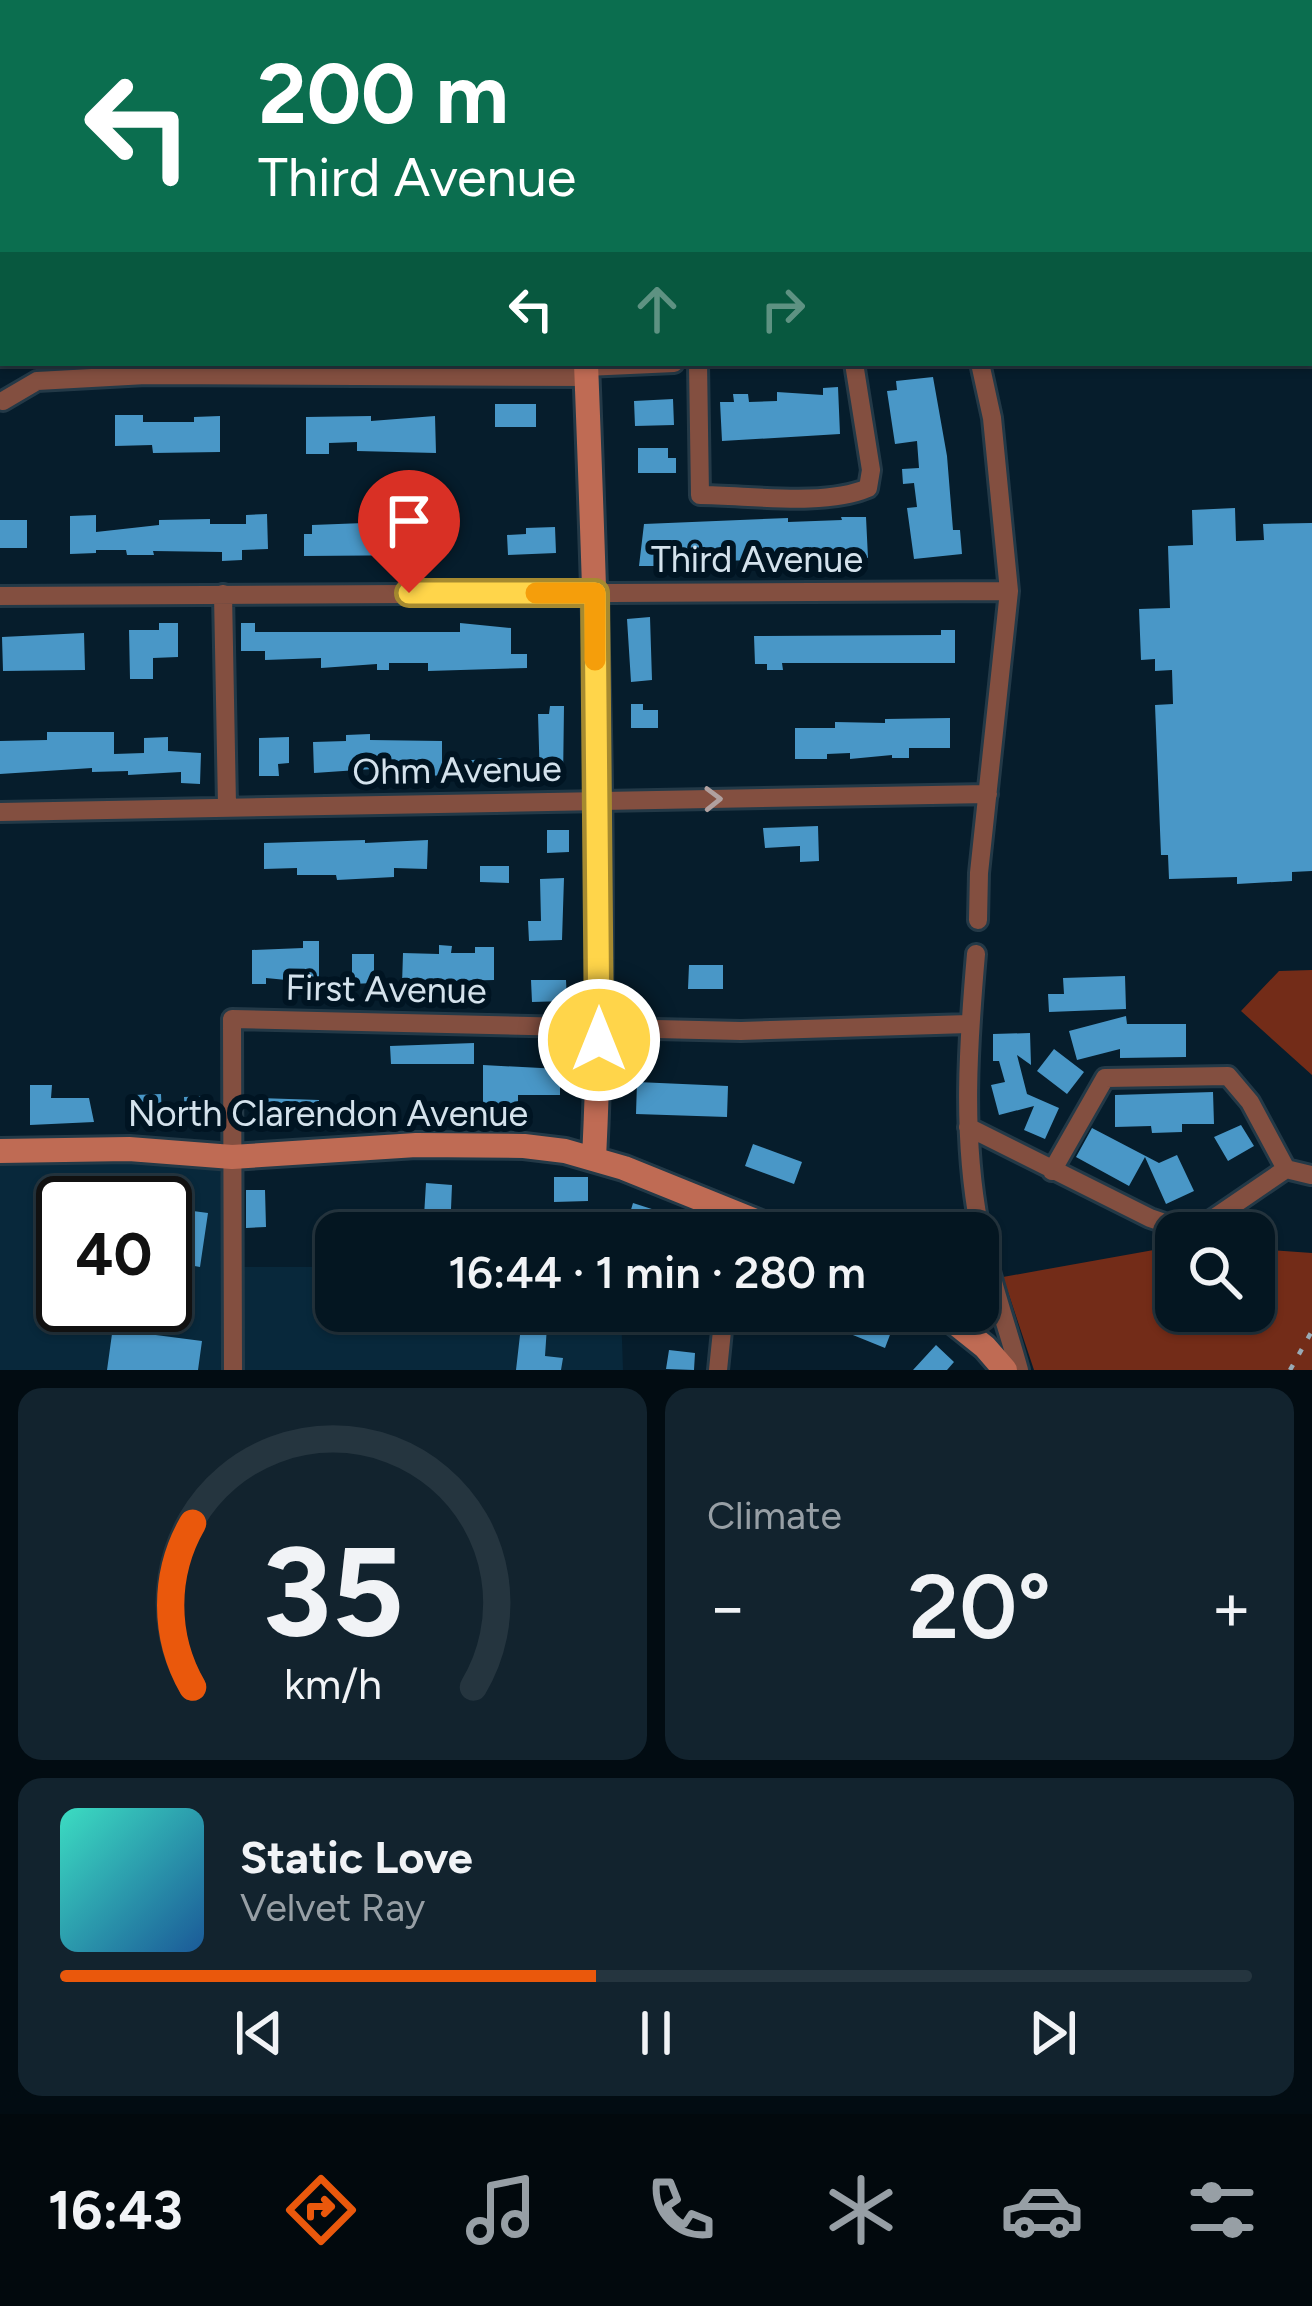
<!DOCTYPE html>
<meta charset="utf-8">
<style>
body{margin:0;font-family:Figtree,sans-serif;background:#12232e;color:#f1f3f6;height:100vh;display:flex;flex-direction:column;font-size:45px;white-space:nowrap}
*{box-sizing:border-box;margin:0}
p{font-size:39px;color:#979fa5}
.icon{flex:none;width:66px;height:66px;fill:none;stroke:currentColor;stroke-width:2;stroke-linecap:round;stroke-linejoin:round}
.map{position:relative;height:1370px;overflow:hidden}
.side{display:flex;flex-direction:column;gap:18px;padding:18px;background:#020c12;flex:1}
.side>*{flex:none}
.banner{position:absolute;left:0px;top:0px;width:1314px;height:366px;box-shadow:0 3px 9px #0004,0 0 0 3px #25353f;background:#0b6e4f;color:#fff;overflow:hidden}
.fabs{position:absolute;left:1155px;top:1212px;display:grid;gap:24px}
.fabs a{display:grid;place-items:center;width:120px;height:120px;border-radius:24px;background:#041621;box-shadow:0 3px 9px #0004,0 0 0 3px #25353f;font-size:60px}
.speed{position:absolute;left:36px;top:1176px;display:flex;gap:24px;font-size:60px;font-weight:700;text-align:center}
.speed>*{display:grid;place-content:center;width:156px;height:156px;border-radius:50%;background:#041621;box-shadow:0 3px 9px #0004,0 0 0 3px #25353f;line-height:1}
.speed .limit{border:6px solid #111;border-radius:18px;background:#fff;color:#111}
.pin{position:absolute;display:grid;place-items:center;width:102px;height:102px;color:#fff;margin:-123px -51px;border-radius:50% 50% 50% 0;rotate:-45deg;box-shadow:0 0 12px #0007}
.pin .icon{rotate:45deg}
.me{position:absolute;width:132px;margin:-66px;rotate:0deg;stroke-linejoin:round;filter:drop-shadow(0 0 9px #0008)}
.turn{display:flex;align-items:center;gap:42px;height:252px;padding:0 60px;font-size:54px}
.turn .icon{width:156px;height:156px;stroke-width:2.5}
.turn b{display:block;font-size:84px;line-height:102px}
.lanes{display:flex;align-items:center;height:114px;padding:0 60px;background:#0003;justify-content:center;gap:60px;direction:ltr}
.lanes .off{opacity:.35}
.big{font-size:90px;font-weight:600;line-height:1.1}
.side .tile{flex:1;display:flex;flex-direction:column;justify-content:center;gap:18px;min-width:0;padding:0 42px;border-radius:24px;background:#12232e}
.side .dial{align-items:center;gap:0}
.dial svg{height:312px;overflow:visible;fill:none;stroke:#25353f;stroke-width:7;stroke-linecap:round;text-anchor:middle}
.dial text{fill:#f1f3f6;stroke:none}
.song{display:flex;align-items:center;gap:36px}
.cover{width:144px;height:144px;border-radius:18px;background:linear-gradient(135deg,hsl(170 70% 55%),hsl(210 70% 35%))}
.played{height:12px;border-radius:6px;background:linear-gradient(90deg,#ea580c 45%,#25353f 45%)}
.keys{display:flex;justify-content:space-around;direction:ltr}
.heat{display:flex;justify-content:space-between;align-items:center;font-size:66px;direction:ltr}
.side .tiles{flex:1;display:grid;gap:18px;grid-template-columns:1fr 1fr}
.tile:last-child{grid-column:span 2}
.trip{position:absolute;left:315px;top:1212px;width:684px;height:120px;border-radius:24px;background:#041621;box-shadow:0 3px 9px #0004,0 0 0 3px #25353f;font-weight:600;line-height:120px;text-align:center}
.menu{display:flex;height:192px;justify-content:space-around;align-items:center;background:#02090d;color:#979fa5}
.menu .icon{width:84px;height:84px}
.menu .selected{color:#ea580c}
.menu b{font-size:54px;color:#f1f3f6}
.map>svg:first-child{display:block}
</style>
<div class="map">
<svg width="1312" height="1370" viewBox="0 0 1312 1370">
<rect width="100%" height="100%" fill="#061d2c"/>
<path fill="#08283b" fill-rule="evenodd" d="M0 1147H217L233 1267H336V1311H621L623 1370H0ZM63 1203H165V1305H63Z"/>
<path fill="#732c18" d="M1312 970V1075L1241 1011 1279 971Z
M1176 1246V1311H1254V1249L1312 1253V1370H1034L1003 1277Z"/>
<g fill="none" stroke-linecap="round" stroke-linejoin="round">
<path stroke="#146b99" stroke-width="4.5" d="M16 3 17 0
M0 53 3 42"/>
</g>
<path fill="#4997c7" d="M933 377 947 456 953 530H960L962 554 914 559 907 508 917 507 914 483 903 484 902 469 919 468 917 441 895 444 887 391 897 390 896 381Z
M838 387 840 434 722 441 720 402H734L733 394H748L749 402 777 401V392L823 395V388Z
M673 399 674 425 635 426 634 401Z
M495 404H536V427H495Z
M115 415H143V422H194V417L220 416V452L153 453 152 445 115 446Z
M371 416V421L435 416 436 453 357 451V442L329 443V454H306V417Z
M638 448H668V458H676V473H638Z
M1235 508 1236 541 1264 540 1263 524 1312 523V871L1292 872V881L1237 884V877L1169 879 1168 855H1161L1155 705 1173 704 1172 670 1155 671V659L1141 660 1139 609 1170 608 1168 546 1193 545 1192 510Z
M267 514 268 549 242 550V560L222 561V552L153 551 154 555H127L126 550H96V553L70 554V516L96 515V532L159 525V520L210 519V524H246V515Z
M364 517H378V524H389V530H413V522L433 521V555L304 556V534H312V525L364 523Z
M841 517H866L868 558 658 562V566H639L644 524 788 518V522L842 520Z
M0 520H27V548H0Z
M555 527 556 553 508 555 507 535 526 534V528Z
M650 617 652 680 631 682 627 619Z
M159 623H178V657L153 658V679H130L129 630H159Z
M241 623H255V632H460V623L511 628V654H527V668L428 671V663H389V670H377V664L321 668V658L265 660V651H241Z
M941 630H955V663H782L783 670H767V664H755L754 636 941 635Z
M84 633 85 670 3 671 2 637Z
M631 704H643V710H658V728H631Z
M550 706H564L563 782H540L538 714H549Z
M950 718V748H909V758H892V755L850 759V753L827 754V759H795V728H835V722L885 723V719Z
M47 732H114V754L144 753V738L168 737V751L201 753 200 784 181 783V772L128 775V771L92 772V768L0 774V741L47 740Z
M370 734V740L442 741V762L503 758 504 776 470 778V786L458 787 457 775 421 776V771L387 772V768L314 773 313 742 346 741V735Z
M289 737V763L278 764 279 776H259V738Z
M818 826 819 861 800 862V846L765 848 763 828Z
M547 830H569V852L547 853Z
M365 840V843L428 840 427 869 394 868V877L337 880 336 875H297V868L264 869V843Z
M480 866H509V883L480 882Z
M564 878 562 940 529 941 528 921H541L540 879Z
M303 941H319V977H308L307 982 266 978V984H252V950L303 948Z
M439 945 452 946 451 953H475V947H494V980L453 981V985H402L403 953 439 954Z
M352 954H374V983L352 984Z
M689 965H723V989H688Z
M1125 976 1126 1009 1049 1012 1048 994H1064L1063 978Z
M531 980H566L567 1001 532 1002Z
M1126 1016 1127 1024H1186V1057L1120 1058V1049L1077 1060 1069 1031Z
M1030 1033 1031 1065 1017 1055 1027 1094 1059 1108 1045 1139 1024 1130 1034 1106 999 1115 991 1085 1005 1082 999 1061H993V1034Z
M474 1043V1064H391L390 1046Z
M1054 1049 1084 1072 1067 1094 1037 1071Z
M483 1065 560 1069V1095H518V1107H483Z
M637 1082 728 1086 727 1117 636 1114Z
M30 1085H52L51 1098H89L94 1122 30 1125Z
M1213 1092 1214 1124H1182V1132L1152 1133 1151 1126 1115 1127V1095Z
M161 1094 162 1118 141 1119V1112L134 1113V1095Z
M210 1096 211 1115 185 1116 184 1097Z
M259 1098 319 1100 320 1126 259 1125Z
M1241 1125 1254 1146 1228 1161 1214 1137Z
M1092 1128 1159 1163 1177 1155 1194 1191 1166 1204 1145 1157 1129 1186 1076 1157Z
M753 1144 802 1162 794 1184 745 1166Z
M554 1177H588V1201L554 1202Z
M426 1183 452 1185 450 1233H423Z
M246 1190H265L266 1227 246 1228Z
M633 1203 658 1211 652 1233H624Z
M178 1209 208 1213 200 1267 178 1263 172 1303H165V1220L176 1221Z
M116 1305H152L148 1334 202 1341 198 1370H107Z
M441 1311H548L545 1356 563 1358 561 1370H516L520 1335 440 1328Z
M851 1311H899L885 1348 843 1331Z
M936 1345 954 1362 947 1370H913Z
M669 1350 695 1353 694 1370 666 1369Z"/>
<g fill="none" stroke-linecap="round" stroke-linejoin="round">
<g stroke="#233947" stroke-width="24">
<path id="street" d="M153 0V3
M695 0V3
M784 0 785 3
M891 0 892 3
M0 158H3
M698 363 700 495C748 495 824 507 868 488L871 470 854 363
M586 367 674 363
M3 401 37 381 146 375 586 377
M223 594 227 805
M1 596 1009 591
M0 812 988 794
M978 920 979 873 1009 591 992 418 980 363
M976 954C968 1045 962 1135 979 1225 988 1274 1006 1322 1019 1370
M968 1127 1150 1218 1182 1229 1204 1225 1286 1169 1311 1175
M1052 1171 1105 1078 1228 1076 1250 1102 1286 1169
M233 1370 232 1019 741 1031 969 1024
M718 1370 724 1311"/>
</g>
<g stroke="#233947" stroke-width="30">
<path id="secondary" d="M572 0V3
M586 363C596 627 607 894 594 1159
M0 1151 129 1149 232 1157 416 1145 524 1146 565 1151 624 1168 785 1233
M940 1311 985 1347 1005 1370"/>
</g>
<use href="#street" stroke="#834f40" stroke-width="18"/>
<use href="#secondary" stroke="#bf6b54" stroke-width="24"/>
<path stroke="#99aab5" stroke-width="4.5" stroke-dasharray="6 12" stroke-linecap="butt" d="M1290 1370 1312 1331"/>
</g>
<defs><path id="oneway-chevron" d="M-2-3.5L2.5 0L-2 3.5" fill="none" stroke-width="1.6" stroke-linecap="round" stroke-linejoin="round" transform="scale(3)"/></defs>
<use stroke="#b0a09f" href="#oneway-chevron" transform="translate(713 799) rotate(-1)"/>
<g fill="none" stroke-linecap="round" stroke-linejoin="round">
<g stroke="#a68a30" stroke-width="30">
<path id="route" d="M409 593H595L599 1040"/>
</g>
<use href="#route" stroke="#ffd54a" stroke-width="21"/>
<path stroke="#f59e0b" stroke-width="21" d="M536 593H595V660"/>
</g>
<g text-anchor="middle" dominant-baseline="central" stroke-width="12" stroke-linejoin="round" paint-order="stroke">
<g font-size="36" fill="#d4e2ec" stroke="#001422">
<text x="757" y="559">Third Avenue</text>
<text transform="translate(457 770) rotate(-1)">Ohm Avenue</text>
<text transform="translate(386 989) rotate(1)">First Avenue</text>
<text x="328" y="1113">North Clarendon Avenue</text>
</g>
</g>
</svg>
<div class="fabs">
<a><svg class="icon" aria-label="search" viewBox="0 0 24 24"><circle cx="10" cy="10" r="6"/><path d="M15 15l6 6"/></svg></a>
</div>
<div class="speed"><div class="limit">40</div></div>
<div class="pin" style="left:409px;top:593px;background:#d93025"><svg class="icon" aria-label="arrive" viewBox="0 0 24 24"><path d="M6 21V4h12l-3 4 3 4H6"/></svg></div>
<svg class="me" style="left:599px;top:1040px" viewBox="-20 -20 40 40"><circle r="17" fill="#ffd54a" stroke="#fff" stroke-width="3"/><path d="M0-11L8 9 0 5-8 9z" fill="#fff"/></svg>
<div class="trip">16:44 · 1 min · 280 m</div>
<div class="banner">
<div class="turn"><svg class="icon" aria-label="left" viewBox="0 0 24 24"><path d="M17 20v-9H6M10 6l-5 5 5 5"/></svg><div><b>200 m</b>Third Avenue</div></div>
<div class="lanes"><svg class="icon" aria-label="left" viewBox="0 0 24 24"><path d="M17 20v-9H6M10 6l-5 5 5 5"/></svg><svg class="icon off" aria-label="ahead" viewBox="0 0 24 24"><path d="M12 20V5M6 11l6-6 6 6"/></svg><svg class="icon off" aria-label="right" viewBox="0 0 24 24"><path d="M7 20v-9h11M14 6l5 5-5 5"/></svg></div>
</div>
</div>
<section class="side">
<div class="tiles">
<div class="tile dial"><svg viewBox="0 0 100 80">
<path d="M14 69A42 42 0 1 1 86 69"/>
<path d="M14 69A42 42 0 0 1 14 27" stroke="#ea580c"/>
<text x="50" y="56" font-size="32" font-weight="700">35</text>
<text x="50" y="72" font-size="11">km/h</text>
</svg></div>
<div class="tile"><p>Climate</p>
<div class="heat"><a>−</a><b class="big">20°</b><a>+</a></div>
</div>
<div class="tile">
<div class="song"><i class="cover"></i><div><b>Static Love</b><p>Velvet Ray</p></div></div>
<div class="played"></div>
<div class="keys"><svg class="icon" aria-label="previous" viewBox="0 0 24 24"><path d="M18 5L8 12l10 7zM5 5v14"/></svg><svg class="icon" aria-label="pause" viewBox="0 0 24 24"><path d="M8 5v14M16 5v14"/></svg><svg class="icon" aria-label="next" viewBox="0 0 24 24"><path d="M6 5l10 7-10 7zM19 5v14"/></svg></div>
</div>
</div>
</section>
<nav class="menu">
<b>16:43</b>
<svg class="icon selected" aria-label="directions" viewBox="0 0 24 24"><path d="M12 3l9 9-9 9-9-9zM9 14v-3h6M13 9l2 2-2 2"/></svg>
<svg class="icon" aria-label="music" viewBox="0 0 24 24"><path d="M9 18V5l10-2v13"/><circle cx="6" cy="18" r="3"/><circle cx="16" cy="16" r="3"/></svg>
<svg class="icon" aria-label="phone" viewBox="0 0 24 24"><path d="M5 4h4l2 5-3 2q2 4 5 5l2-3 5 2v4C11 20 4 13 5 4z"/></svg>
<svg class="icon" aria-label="climate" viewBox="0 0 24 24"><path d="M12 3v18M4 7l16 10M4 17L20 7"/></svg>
<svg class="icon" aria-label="car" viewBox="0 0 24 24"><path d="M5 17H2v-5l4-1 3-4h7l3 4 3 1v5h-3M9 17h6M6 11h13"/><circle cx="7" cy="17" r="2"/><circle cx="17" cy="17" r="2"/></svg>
<svg class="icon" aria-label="filters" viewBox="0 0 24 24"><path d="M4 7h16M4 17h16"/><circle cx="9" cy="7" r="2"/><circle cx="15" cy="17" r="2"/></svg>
</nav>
